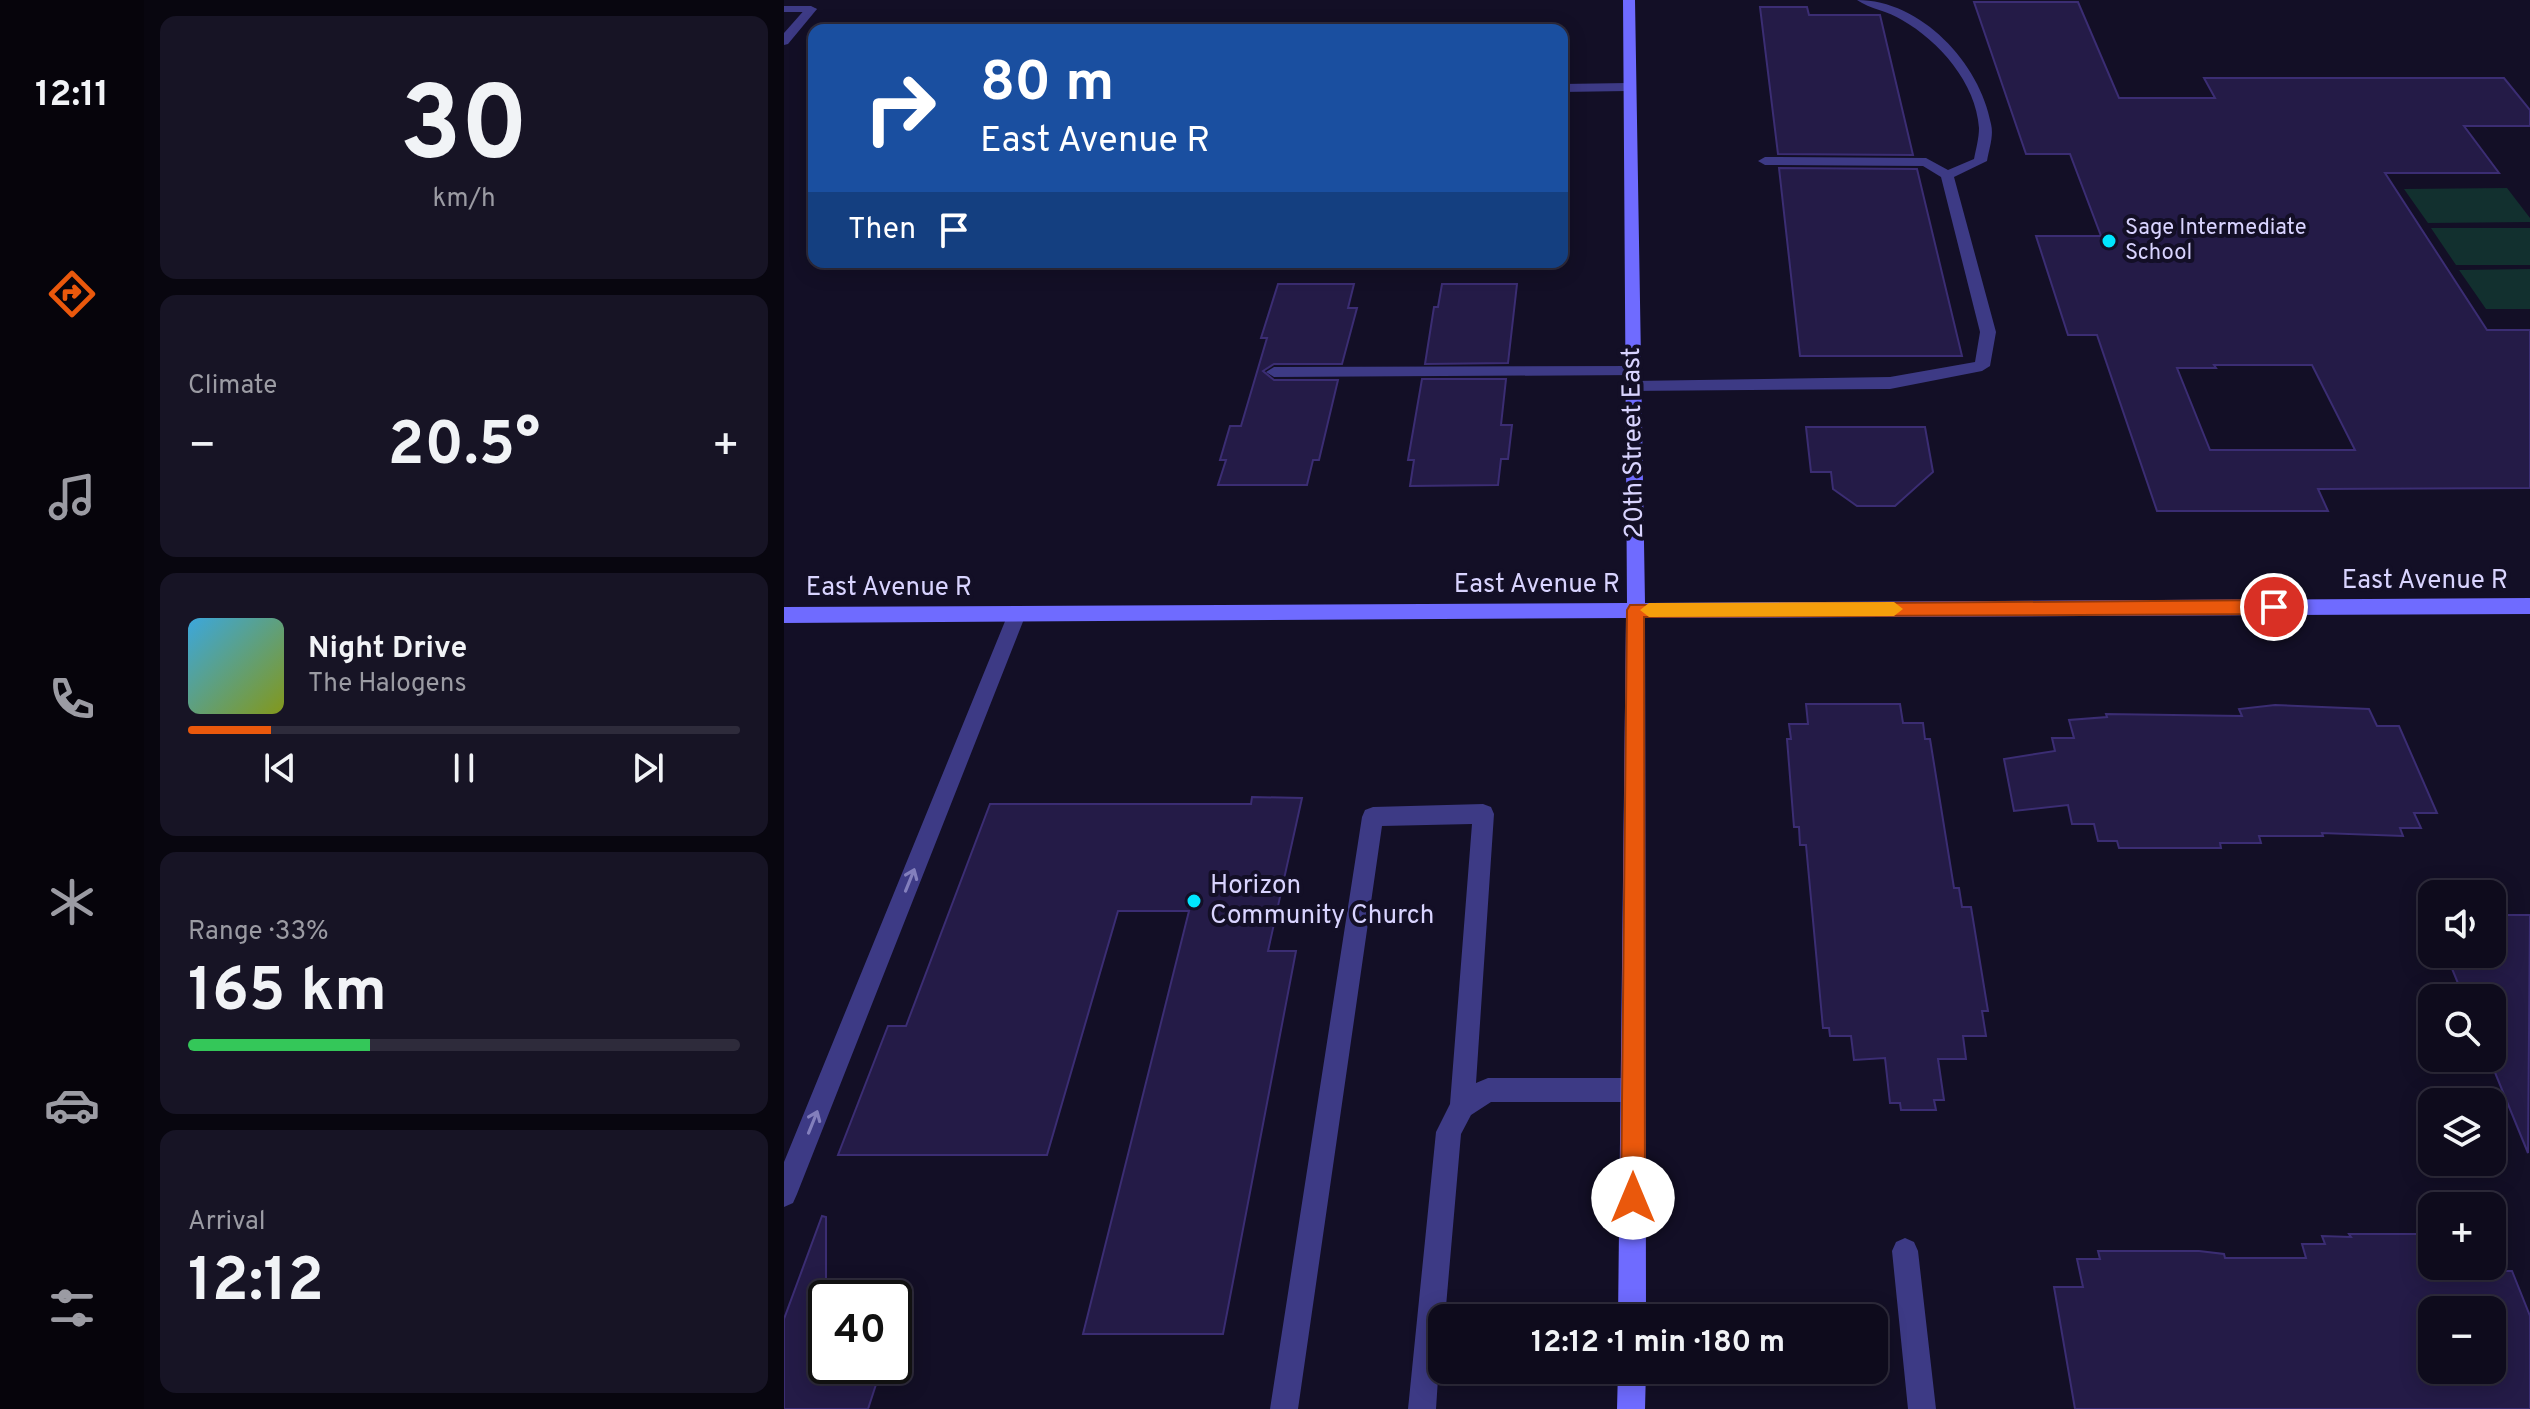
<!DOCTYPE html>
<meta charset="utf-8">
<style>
body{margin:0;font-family:Overpass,sans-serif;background:#171425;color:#f1f3f6;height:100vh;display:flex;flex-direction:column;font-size:30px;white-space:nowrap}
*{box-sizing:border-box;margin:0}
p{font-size:26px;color:#9b9ba3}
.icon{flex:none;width:44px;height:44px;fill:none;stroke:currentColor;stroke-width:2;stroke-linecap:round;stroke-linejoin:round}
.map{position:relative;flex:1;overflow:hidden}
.side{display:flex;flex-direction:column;gap:16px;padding:16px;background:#08060f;width:640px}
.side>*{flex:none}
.top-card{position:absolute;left:24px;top:24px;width:760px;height:244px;border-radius:16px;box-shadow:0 4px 20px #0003,0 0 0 2px #2e2b3b;background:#1a4fa0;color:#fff;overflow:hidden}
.controls{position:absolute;left:1634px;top:880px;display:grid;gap:16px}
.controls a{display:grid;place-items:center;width:88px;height:88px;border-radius:16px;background:#0e0b1c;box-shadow:0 4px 20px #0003,0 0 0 2px #2e2b3b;font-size:40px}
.speed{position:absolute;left:24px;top:1280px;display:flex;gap:16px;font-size:40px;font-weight:700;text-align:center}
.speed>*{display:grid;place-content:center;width:104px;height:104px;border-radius:50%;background:#0e0b1c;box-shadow:0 4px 20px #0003,0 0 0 2px #2e2b3b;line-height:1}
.speed .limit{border:4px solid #111;border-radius:12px;background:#fff;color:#111}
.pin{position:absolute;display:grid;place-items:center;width:68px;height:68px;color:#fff;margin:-34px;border:4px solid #fff;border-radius:50%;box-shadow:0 2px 8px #0007}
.me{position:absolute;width:88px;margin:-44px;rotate:0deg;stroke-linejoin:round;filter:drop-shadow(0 0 6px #0008)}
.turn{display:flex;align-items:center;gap:28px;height:168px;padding:0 40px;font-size:36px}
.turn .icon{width:104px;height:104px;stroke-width:2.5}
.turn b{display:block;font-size:56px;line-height:68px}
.then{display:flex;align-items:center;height:76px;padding:0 40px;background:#0003;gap:16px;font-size:30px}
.big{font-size:60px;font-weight:700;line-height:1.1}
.side .tile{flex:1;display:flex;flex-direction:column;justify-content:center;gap:12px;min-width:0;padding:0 28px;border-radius:16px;background:#171425}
.side .dial{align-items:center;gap:0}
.dial b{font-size:104px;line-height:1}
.song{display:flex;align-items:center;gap:24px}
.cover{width:96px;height:96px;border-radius:12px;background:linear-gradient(135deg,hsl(200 70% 55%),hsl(70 70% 35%))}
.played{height:8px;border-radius:4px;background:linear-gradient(90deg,#ea580c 15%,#2e2b3b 15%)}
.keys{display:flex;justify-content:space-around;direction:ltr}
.heat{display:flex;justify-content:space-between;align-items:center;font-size:44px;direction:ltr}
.charge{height:12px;border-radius:6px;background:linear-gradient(90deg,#34c759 33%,#2e2b3b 0)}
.trip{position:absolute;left:644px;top:1304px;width:460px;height:80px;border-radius:16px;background:#0e0b1c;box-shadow:0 4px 20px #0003,0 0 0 2px #2e2b3b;font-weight:700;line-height:80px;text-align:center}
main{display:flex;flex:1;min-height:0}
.tab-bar{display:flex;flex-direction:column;width:144px;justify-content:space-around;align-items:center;background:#06040b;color:#9b9ba3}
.tab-bar .icon{width:56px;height:56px}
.tab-bar .active{color:#ea580c}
.tab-bar b{font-size:36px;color:#f1f3f6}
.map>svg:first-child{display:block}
</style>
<main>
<nav class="tab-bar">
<b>12:11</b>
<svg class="icon active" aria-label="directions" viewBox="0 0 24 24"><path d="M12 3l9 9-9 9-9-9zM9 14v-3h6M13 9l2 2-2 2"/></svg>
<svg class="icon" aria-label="music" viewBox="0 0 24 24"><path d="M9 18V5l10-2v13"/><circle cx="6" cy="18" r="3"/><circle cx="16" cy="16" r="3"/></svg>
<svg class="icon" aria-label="phone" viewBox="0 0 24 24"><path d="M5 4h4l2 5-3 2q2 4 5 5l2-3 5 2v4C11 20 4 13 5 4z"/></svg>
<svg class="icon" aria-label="climate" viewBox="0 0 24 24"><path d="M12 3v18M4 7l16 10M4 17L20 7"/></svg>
<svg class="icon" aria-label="car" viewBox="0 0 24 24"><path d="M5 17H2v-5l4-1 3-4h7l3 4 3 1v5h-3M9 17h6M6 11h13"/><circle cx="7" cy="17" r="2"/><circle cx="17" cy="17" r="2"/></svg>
<svg class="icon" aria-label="filters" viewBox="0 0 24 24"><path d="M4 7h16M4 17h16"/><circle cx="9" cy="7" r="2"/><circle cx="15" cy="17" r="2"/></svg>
</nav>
<section class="side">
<div class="tile dial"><b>30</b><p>km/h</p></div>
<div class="tile"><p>Climate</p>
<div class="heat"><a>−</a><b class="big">20.5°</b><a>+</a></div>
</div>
<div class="tile">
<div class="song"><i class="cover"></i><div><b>Night Drive</b><p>The Halogens</p></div></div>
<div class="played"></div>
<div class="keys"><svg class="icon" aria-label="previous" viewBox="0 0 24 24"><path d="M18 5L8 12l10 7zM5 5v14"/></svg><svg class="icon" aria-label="pause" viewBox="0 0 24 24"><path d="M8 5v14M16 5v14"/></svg><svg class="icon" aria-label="next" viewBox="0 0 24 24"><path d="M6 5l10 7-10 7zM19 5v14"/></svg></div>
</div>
<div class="tile"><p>Range · 33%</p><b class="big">165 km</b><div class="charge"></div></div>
<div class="tile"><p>Arrival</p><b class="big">12:12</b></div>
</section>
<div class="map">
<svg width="1746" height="1409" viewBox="0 0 1746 1409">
<rect width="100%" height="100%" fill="#130f26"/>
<path fill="#12302f" d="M1723 188 1746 218V222L1644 223 1620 189Z
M1647 228H1746V265H1672Z
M1746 269V309H1702L1675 270Z"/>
<path fill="#241b47" stroke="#3b2d73" stroke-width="2" fill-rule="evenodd" d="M1190 2H1294L1335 98H1431L1420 78H1720L1746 110V126H1680L1715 173H1601L1703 330H1746V488L1534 489 1544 511H1373L1313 335H1284L1252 236H1317L1286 154H1242ZM1430 365H1528L1571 450H1426L1393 368H1432Z
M976 7H1023L1025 15H1096L1129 155 994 154Z
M995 168 1133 169 1178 356H1016Z
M494 284H570L564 308H573L558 364H490L479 371 490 380H554L535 460H529L523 485H434L442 460H436L446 426H457L483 338H477Z
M658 284H733L724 363 641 364 650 307H654Z
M638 379H722L717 425H728L724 459H717L714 485 626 486 630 460H624Z
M1022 427H1141L1149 472 1111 506H1073L1049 489 1047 472H1027Z
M1022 704H1116L1119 723H1139L1141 739H1146L1170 888H1175L1178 907H1187L1204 1011H1198L1202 1036H1179L1182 1059H1154L1160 1100H1150L1152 1110H1117L1116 1103H1106L1101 1058 1070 1060 1067 1036H1046L1045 1028H1039L1022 845H1016L1015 827H1010L1003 739H1007L1005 724H1024Z
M1491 705 1585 709 1593 726H1615L1653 813H1630L1637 828H1616L1619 836 1538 833 1539 836H1475L1477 843H1436L1437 848H1335L1333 841H1314L1310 824H1288L1284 805 1230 811 1220 759 1271 751 1268 738H1290L1285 720 1323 717 1322 714 1458 716 1455 709Z
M468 797 518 798 484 951H512L439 1334H299L405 911H334L263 1155H54L104 1026H122L206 804H467Z
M1708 915H1746L1744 1153 1705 1058H1708V998H1680L1662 954H1708Z
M38 1216 42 1217V1366H98L84 1409H0V1319Z
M1565 1234H1648V1266H1696L1698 1271H1728L1746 1316V1409H1291L1270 1287H1299L1293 1259H1316L1314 1251H1415L1440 1254 1441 1258H1522L1518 1244H1541L1538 1236 1567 1237ZM1648 1310H1708V1370H1648Z"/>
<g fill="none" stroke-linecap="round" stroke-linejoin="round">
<path fill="#3d3a85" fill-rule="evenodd" d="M1073 0C1137 0 1196 63 1207 124 1210 136 1205 149 1203 161L1170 177 1212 332 1206 366 1198 371 1106 389 843 391V383L849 381 1106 377 1191 362 1196 332 1157 177 1139 166 981 165 974 161 981 157 1142 158 1164 170 1190 159C1192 149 1195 138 1195 128 1192 83 1155 41 1118 20 1104 11 1086 9 1073 0Z
M23 7 33 9 4 44 0 45V33Z
M778 84 844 83 850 87 844 91 778 92Z
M849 366 857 371 855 375 490 377 482 372 490 367Z
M233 606 240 609 242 614 13 1194 9 1203 0 1207V1162L224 614 226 609Z
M699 804 707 807 710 814 692 1083 704 1078H849L858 1081 861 1090 858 1099 849 1102H707L687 1115 677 1134 661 1318H658L652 1409H624L652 1132 666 1104 688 824 598 826 514 1409H486L578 817 581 810 589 807Z
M1121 1238 1130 1242 1134 1251 1152 1409H1124L1108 1251 1112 1242Z"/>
<path fill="#3d3a85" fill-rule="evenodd" d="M0 6H27L33 9 27 12H0Z"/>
<path fill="#6f6bff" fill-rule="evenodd" d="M839 0H851L861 603 1746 598V614L861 618 862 1318H834L842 618 0 623V607L843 603Z
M834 1370H862L861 1409H833Z"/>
</g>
<defs><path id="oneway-shaft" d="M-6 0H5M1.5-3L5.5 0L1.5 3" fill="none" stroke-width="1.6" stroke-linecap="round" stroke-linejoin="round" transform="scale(2)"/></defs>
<g stroke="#837fbc">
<use href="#oneway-shaft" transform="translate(126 880) rotate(-68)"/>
<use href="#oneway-shaft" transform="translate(29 1122) rotate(-68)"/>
</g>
<path fill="#ea580c" stroke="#983908" stroke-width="2" d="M1490 600 1499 607 1490 614 860 617 861 1198 857 1207 849 1210 840 1207 837 1198 843 610 846 605Z"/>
<path fill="#f59e0b" d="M1110 602 1119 609 1110 616 865 617 856 610 865 603Z"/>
<g fill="#00e5ff" stroke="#130f26" stroke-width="3">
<circle cx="1325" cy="241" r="8"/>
<circle cx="410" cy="901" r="8"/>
</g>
<g text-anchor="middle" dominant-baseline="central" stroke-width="8" stroke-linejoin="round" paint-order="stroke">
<g font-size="22" fill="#d9d4ff" stroke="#130f26" text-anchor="start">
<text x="1341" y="228">Sage Intermediate<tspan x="1341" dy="25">School</tspan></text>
</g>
<g font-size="26" fill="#d9d4ff" stroke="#130f26">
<text transform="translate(850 443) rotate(-91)">20th Street East</text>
<text x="1641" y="581">East Avenue R</text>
<text x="753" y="585">East Avenue R</text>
<text x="105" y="588">East Avenue R</text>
</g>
<g font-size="26" fill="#d9d4ff" stroke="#130f26" text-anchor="start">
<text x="426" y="886">Horizon<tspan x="426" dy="30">Community Church</tspan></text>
</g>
</g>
</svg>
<div class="controls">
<a><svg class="icon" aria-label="sound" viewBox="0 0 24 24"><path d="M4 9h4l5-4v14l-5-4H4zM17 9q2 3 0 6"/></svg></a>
<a><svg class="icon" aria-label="search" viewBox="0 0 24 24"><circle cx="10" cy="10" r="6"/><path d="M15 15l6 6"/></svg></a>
<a><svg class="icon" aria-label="layers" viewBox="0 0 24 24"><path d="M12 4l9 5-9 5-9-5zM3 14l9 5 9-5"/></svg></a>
<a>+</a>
<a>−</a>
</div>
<div class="speed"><div class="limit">40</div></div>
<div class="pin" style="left:1490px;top:607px;background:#d93025"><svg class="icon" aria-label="arrive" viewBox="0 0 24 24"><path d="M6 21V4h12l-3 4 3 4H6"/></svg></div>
<svg class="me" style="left:849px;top:1198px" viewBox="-20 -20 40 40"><circle r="19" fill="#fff"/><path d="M0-13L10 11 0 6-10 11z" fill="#ea580c"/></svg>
<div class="trip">12:12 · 1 min · 180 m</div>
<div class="top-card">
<div class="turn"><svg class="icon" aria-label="right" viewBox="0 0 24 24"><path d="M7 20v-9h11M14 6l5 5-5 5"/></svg><div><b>80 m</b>East Avenue R</div></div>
<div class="then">Then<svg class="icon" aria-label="arrive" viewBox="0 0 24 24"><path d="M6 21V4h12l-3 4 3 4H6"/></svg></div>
</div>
</div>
</main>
